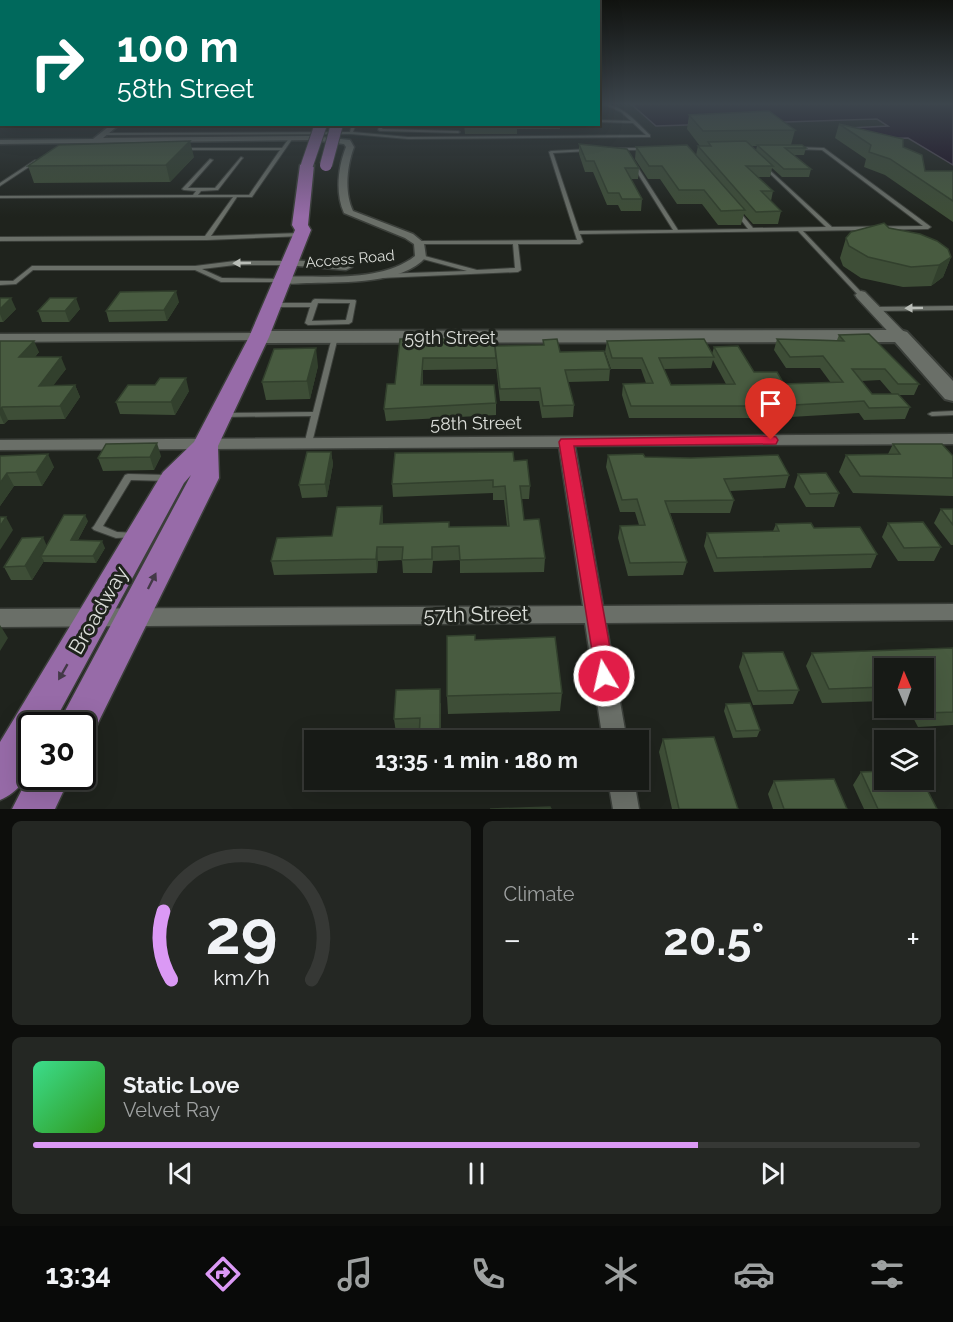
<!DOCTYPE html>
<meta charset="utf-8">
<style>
body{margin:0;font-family:Raleway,sans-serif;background:#242723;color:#f1f3f6;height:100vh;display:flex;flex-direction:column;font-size:22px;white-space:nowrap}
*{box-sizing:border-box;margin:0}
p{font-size:20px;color:#9ea1a1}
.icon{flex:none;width:33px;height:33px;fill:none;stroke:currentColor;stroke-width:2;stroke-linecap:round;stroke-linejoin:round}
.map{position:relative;height:809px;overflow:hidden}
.sheet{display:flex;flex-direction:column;gap:12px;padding:12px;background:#0d0e0c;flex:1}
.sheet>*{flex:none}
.hud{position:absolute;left:0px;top:0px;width:600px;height:126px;box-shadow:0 6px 24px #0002,0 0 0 2px #363835;background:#00695c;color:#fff;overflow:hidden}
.needle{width:39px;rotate:358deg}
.buttons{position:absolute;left:874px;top:658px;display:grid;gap:12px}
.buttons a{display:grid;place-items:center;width:60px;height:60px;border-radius:0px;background:#171a16;box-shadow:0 6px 24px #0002,0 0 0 2px #363835;font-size:30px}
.speed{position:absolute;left:18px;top:712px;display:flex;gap:12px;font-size:30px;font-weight:700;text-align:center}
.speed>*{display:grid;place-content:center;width:78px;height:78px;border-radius:50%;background:#171a16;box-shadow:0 6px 24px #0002,0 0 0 2px #363835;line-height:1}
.speed .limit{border:3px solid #111;border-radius:9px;background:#fff;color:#111}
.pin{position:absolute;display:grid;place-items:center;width:51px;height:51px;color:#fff;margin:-62px -26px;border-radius:50% 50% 50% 0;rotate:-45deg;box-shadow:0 0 6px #0007}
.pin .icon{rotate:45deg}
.me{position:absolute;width:66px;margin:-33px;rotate:351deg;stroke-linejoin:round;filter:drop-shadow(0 0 4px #0008)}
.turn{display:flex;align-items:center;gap:21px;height:126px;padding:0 18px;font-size:27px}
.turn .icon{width:78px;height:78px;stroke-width:2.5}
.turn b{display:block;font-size:42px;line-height:51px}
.big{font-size:45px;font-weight:700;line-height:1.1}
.sheet .widget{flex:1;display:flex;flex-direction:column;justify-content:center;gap:9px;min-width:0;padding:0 21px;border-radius:9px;background:#242723}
.sheet .dial{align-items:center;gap:0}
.dial svg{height:156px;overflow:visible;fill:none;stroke:#363835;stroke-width:7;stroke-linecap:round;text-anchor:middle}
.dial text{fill:#f1f3f6;stroke:none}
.song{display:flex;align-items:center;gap:18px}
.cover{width:72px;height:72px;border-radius:9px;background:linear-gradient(135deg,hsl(150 70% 55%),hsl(110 70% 35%))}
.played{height:6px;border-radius:3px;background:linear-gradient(90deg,#db99f5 75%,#363835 75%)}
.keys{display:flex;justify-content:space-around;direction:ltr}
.heat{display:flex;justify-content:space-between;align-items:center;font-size:33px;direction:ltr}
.sheet .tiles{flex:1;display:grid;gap:12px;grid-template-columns:1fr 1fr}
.widget:last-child{grid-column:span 2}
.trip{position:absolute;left:304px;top:730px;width:345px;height:60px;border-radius:0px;background:#171a16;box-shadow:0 6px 24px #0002,0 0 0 2px #363835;font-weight:700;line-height:60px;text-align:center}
.tab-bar{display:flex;height:96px;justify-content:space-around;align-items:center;background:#090a09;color:#9ea1a1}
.tab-bar .icon{width:42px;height:42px}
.tab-bar .active{color:#db99f5}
.tab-bar b{font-size:27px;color:#f1f3f6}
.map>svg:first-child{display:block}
</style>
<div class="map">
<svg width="953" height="809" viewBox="0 0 953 809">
<rect width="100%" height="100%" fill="#1f231d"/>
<path fill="#190a20" stroke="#534a58" stroke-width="1.5" d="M631 104H953V165L908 138 866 139 846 128 888 126 877 119 656 126Z"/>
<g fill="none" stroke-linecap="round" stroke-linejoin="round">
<g stroke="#3b3f3a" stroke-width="2">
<path id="lane" d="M604 104C623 105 637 123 650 135V137L408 139 351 134 104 135 102 134 104 133 350 132 352 124H356L353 132 408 137 646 135 633 123 598 122V120L631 121 621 112Z
M0 121H2V123H0Z
M380 124H384L382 129 458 131 460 132 458 133 380 131 378 130Z
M290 137 293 138 252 197H237L211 236 301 233 304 235 303 236 207 240 0 241V237L205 236 233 197 0 198V196L193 195 196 191 184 190 182 189 210 159 213 160 188 188H215L241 157 243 158 242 159 218 190 201 191 198 195H249L280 150H182L180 149 182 148H282Z
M795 147 824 148 931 227 928 229 803 231 863 294V296H859L798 231 580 234 583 242 580 244H518L521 270 518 272 381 278 378 276 381 274 467 271 419 258 418 257 421 255 477 270 515 268 513 244H417L416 243 419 241 577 240 549 152 551 151 589 149 591 150 589 151 553 153 579 231 673 230 633 166 635 165 637 166 678 230 748 229 735 212 737 211H739L753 228 826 227 763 167 762 166 764 165 832 227 923 226 822 150 796 149 794 148Z
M619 148H646L648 149 646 150H618L617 149Z
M35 160 38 161 0 186V183Z
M235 261H290L293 263 290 265H235L202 269 222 278 285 279 286 280 283 282H221L195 270H33L16 284 0 285V281H13L32 266H195Z
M315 299 355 300 356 301 352 322 349 324 308 325 305 323 310 307H274L271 305 274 303H311L313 300ZM318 303H350L346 320 312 321Z
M953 306V310L875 311 872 309 875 307Z
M335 335 338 337 311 447H305L304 445 311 416 221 417 220 415 221 413H224L313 412 332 337Z
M953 411V415L932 416 928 414 932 412Z
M128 474 168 475 171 476 172 478 171 480 168 481 131 480 103 526 117 532 137 533 139 535 137 537 116 538 94 530 92 528 94 526 125 475Z"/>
</g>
<g stroke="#3b3f3a" stroke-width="3">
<path id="street" d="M112 124H120L103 138 312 136 350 140 354 147C347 166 344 192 353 211L413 234 424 243 426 257C403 284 345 282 311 283 301 283 289 285 279 282V278L283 277C324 275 381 283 415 256L414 244 405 238 344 213C335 193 338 167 346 147L344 144 312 140 0 144V140L93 139Z
M290 260 346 264 352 267 346 270 286 265 284 263Z
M861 291 865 292 905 333 907 336 905 339H895L857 298 855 295Z
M259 333 266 337 264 340 0 342V334Z
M953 434V444L575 446 603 606 953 604V620L606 623 627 741H603L585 623 0 627V609L583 606 559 447 0 450V440Z
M608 780H634L639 809H613Z"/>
</g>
<g stroke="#3b3f3a" stroke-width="4">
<path id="secondary" d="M900 330 907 332 953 381V401L945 399 895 342 259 343 249 337 259 331Z"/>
</g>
<g stroke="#3b3f3a" stroke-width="3">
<path id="primary" d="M307 161 314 165 308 225 311 230 269 337 218 446 219 478 90 739 82 741V726H57L191 475 184 483 52 726H32C32 756 32 787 0 800V742L163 472 194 442 249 337 295 230 292 225 300 165Z
M32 770V777H70L55 809H12Z"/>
</g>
<use href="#lane" fill="#6a6f68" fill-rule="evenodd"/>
<use href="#street" fill="#6a6f68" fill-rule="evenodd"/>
<use href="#secondary" fill="#6a6f68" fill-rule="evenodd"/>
<use href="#primary" fill="#976ba8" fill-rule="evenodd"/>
<g stroke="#3b3f3a" stroke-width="14" stroke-linecap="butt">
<path id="primary-bridge" d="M307 165 321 124
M326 165 337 124"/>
</g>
<use href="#primary-bridge" stroke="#976ba8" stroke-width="12"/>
</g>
<path fill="#3e4e37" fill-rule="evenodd" d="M689 115 795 130 791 145 806 148 804 155H794L811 169 809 177H782L772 168 770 177H758L773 191 771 201 781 211 778 224H753L744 214 741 225H718L702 204H677L660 179H648L635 159 636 147 696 155 698 146H700L687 129ZM751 146H757L756 150Z
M464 124H560V129H517V134H465Z
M839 124 903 147 925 171H953V222L885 175 864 167 866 159 835 138Z
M579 144 639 168 638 179H631L642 199 641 211H621L618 205H607L593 172H585L579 154Z
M194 157 170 182 34 183 28 166Z
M889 228 951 257 943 277 931 286 903 287 861 278 843 266 840 258 846 238Z
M0 298 16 309 3 322H0Z
M179 302 167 321 109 322 106 311Z
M80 309 69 322H42L38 311Z
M839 335 919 384 914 395H899L910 407 905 419 864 420 859 413 773 418H629L622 395 623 384 646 383 641 369H611L605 352 607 341 712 354 714 347 754 372 784 384 831 383 820 368H786L774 350 777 339 837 340ZM713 360 726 384 671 385 664 369 711 368ZM880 380 892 394H872L861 381Z
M400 339 495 349 543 345V340L560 352 610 369 609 381 568 382 574 405 573 417 542 418 539 401H500L496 366V369L423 370V385L496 403V415L386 421 384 409 395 384Z
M0 341 39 352 35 357 66 369 53 385H75L80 397 65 419 8 420 4 424H0Z
M318 366 310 399 266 400 262 382Z
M155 385 189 391 175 415 120 414 116 402Z
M893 444 953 456V496L853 493 839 472 846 455 888 454Z
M331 452 333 464 327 497 302 498 299 485Z
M608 455 645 457 789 475 785 488 730 491 734 500 730 513H670L687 562 683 575 628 576 618 538 620 526 639 525 635 512H620L606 467Z
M0 456 54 467 42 486H14L0 506Z
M161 456 154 470 103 471 98 458Z
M514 461 530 486 529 499H521L524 520 545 558 544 572 460 573V560L433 561 432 573H403L402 560 378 561 377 573 274 575 271 561 332 536 382 506 383 524 449 527 507 526 504 500H493V493L393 497 392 484Z
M798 474 839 493 834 507H806L794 487Z
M941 509H953V545H951L934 523Z
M88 521 78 540 105 548 96 563 44 562V561L32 580H11L4 567 47 546Z
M888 523 941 547 934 561H898L882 537Z
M776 524 814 528 877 554 871 568 714 572 704 546 707 533 773 531Z
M475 640 562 693 560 711 448 714 447 696Z
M953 648V725L918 727 908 708H924V669H885V701L822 703 806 666 812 653Z
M743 653 799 690 793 704 753 705 739 667Z
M441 703V733L462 741 419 732 396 733 394 719Z
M726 704 760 730 757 737 733 738 724 711Z
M663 739 738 809H672L659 752Z
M861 772 937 809H864L853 785Z
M418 780H463V787L419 788Z
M774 781 847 809H773L768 794Z"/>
<path fill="#32402d" d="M190 141 194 157 170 182 166 165Z
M951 257 943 277 931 286 939 265Z
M176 291 179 302 167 321 164 310Z
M11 298 16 309 3 322 0 314V309Z
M76 298 80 309 69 322 65 311Z
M34 341 39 352 24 369 19 357Z
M316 348 318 366 310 399 307 381Z
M61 357 66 369 44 398 39 386Z
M423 358V370L422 397 421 385Z
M186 378 189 391 175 415 171 402Z
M75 385 80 397 65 419 60 406Z
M2 407 8 420 4 424 0 415V410Z
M157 443 161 456 154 470 150 457Z
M331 452 333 464 327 497 325 484Z
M48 454 54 467 42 486 36 472Z
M7 473 14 486 0 506V483Z
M382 506 383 519 382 537 380 524Z
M85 515 88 521 74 547 71 540Z
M6 517 13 530 0 550V526Z
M43 537 49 551 41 556 44 561 32 580 25 566Z
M102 541 105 548 96 563 93 556Z
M377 547 378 561 377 573 376 559Z
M0 625 8 638 0 651Z"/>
<path fill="#485b40" stroke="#32402d" stroke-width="1.5" d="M769 111 795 130 703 131 689 115Z
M839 124 903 139V147L922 155 925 171H953V201L890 159 869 152 871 145Z
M190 141 166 165 28 166 59 145Z
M746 141 773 166H746L773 191H761L781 211 756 212 698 146H711L708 142Z
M579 144 627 149 639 168H625L642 199H622L619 193H608L594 161H586Z
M687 145 745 210 721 211 704 190H679L662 166H649L636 147Z
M757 145H802L806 148H785L811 169H784Z
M884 223 889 228 920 234 937 241 948 249 951 257 939 265 911 267 868 257 849 246 846 238 851 232Z
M176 291 164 310 106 311 120 292Z
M0 298H11L0 309Z
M50 298H76L65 311H38Z
M869 334 919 384H898L885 369H852L872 394H898L910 407 869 408 864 401 776 406H631L623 384 653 383 642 358H612L607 341 704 339 714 357 659 358 671 385 735 384 714 347 738 346 754 372H777L784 384 843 382 823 356 790 357 777 339 844 341 839 335Z
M400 339H494L496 358H423L421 385H494L496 403 384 409 387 384H395Z
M557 339 560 352 604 351 610 369 565 370 574 405 543 406 540 388 500 389 495 346 544 345 543 340Z
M0 341H34L19 357H61L39 386 75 385 60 406 2 407 0 410Z
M316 348 307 381 262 382 274 349Z
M160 378H186L171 402H116L128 385H155Z
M157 443 150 457 98 458 106 444Z
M893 444H942L953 456V478L860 476 846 455 900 454Z
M307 452H331L325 484 299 485Z
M513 452 514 461 527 460 530 486H520L524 520 539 519 545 558 460 560 459 546 432 547V559L402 560 403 547H377L376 559 271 561 277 538 332 536 337 507 382 506 380 524 449 522V527L509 526 505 486 493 487V480L392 484 395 453Z
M48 454 36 472 7 473 0 483V456Z
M643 454 645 457 691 458 778 455 789 475 724 479 734 500 665 501 687 562 630 563 620 526 645 525 637 499 622 500 608 455Z
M826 473 839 493 810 494 798 474Z
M941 509H953V525Z
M64 515H85L71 540 102 541 93 556H41Z
M0 517H6L0 526Z
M923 522 941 547 904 548 888 523Z
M811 523 814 528 860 527 877 554 717 558 707 533 779 531 776 524Z
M43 537 25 566 4 567 22 538Z
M475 635V640L555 637 562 693 447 696V636Z
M953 648V712L927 713 924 708V669H885V687L829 689 812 653Z
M783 652 799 690 758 691 743 653Z
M440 689V733L462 732V741H419L420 718 394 719 396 690Z
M750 703 760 730 736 731 726 704Z
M714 737 738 809H679L663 739Z
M885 771V780H922L937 809H878L861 772Z
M834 779 847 809H784L774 781Z
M550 807 551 809H490Z"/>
<defs><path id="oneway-solid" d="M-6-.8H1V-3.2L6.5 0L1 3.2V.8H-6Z" transform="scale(1.5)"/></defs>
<g fill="#b9bdb7">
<use href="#oneway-solid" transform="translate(242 263) rotate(179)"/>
<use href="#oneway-solid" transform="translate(914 308) rotate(179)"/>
</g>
<g fill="#433947">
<use href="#oneway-solid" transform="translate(152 581) rotate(-63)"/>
<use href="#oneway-solid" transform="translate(63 672) rotate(120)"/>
</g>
<linearGradient id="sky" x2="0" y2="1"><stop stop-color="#111310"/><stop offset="0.48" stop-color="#3c454c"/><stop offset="1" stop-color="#3c454c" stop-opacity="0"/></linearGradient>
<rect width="953" height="217" fill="url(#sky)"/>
<path fill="#e11d48" stroke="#92132f" stroke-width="1.5" d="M771 436 776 437 778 440 776 444 574 446 615 676 612 682 604 685 597 682 559 442 561 439Z"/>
<g text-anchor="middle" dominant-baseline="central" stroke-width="6" stroke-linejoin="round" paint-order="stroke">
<g font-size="15" fill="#dbded9" stroke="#1f231d">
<text transform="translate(350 259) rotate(-5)">Access Road</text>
</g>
<g font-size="18" fill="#dbded9" stroke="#1f231d">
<text x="450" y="337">59th Street</text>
<text transform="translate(476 423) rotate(-1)">58th Street</text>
</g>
<g font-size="21" fill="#dbded9" stroke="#1f231d">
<text transform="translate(98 610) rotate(-60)">Broadway</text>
<text transform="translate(476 614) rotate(-1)">57th Street</text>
</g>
</g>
</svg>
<div class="buttons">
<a><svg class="needle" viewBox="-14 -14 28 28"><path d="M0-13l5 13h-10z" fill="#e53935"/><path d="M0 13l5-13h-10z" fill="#9ea1a1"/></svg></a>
<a><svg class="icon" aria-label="layers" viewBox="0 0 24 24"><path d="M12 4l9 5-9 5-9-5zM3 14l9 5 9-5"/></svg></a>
</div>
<div class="speed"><div class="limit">30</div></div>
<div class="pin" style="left:771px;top:440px;background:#d93025"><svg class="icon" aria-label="arrive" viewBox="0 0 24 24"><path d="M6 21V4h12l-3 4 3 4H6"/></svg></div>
<svg class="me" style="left:604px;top:676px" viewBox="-20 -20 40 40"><circle r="17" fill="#e11d48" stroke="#fff" stroke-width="3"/><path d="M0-11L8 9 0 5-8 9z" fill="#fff"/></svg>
<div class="trip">13:35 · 1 min · 180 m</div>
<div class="hud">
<div class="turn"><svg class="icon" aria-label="right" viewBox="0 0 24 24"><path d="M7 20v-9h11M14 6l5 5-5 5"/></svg><div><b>100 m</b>58th Street</div></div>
</div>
</div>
<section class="sheet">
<div class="tiles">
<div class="widget dial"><svg viewBox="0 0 100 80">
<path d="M14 69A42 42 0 1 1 86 69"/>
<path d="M14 69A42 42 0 0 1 10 34" stroke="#db99f5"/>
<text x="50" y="56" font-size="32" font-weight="700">29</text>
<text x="50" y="72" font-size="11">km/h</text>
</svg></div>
<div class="widget"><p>Climate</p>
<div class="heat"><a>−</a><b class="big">20.5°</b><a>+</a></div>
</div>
<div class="widget">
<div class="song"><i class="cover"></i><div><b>Static Love</b><p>Velvet Ray</p></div></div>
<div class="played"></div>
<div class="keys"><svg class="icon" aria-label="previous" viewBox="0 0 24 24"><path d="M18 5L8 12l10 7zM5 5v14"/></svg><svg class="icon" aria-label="pause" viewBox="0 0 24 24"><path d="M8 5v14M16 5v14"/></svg><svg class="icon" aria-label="next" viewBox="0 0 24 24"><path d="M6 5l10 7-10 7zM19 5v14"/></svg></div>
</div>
</div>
</section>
<nav class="tab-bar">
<b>13:34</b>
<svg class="icon active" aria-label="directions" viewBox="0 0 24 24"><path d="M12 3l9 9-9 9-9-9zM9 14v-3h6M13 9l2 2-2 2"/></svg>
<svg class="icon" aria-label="music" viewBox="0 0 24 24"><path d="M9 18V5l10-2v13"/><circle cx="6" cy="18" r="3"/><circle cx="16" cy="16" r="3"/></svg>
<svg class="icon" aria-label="phone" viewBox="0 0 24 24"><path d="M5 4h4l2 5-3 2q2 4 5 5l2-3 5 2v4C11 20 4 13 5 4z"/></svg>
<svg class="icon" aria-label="climate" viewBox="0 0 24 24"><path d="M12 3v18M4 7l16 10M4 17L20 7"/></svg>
<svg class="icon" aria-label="car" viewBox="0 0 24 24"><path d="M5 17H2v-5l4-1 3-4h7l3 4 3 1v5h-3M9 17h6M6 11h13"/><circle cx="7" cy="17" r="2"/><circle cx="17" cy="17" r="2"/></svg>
<svg class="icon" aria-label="filters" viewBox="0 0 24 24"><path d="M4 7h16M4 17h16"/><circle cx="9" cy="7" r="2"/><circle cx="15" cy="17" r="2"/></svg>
</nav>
